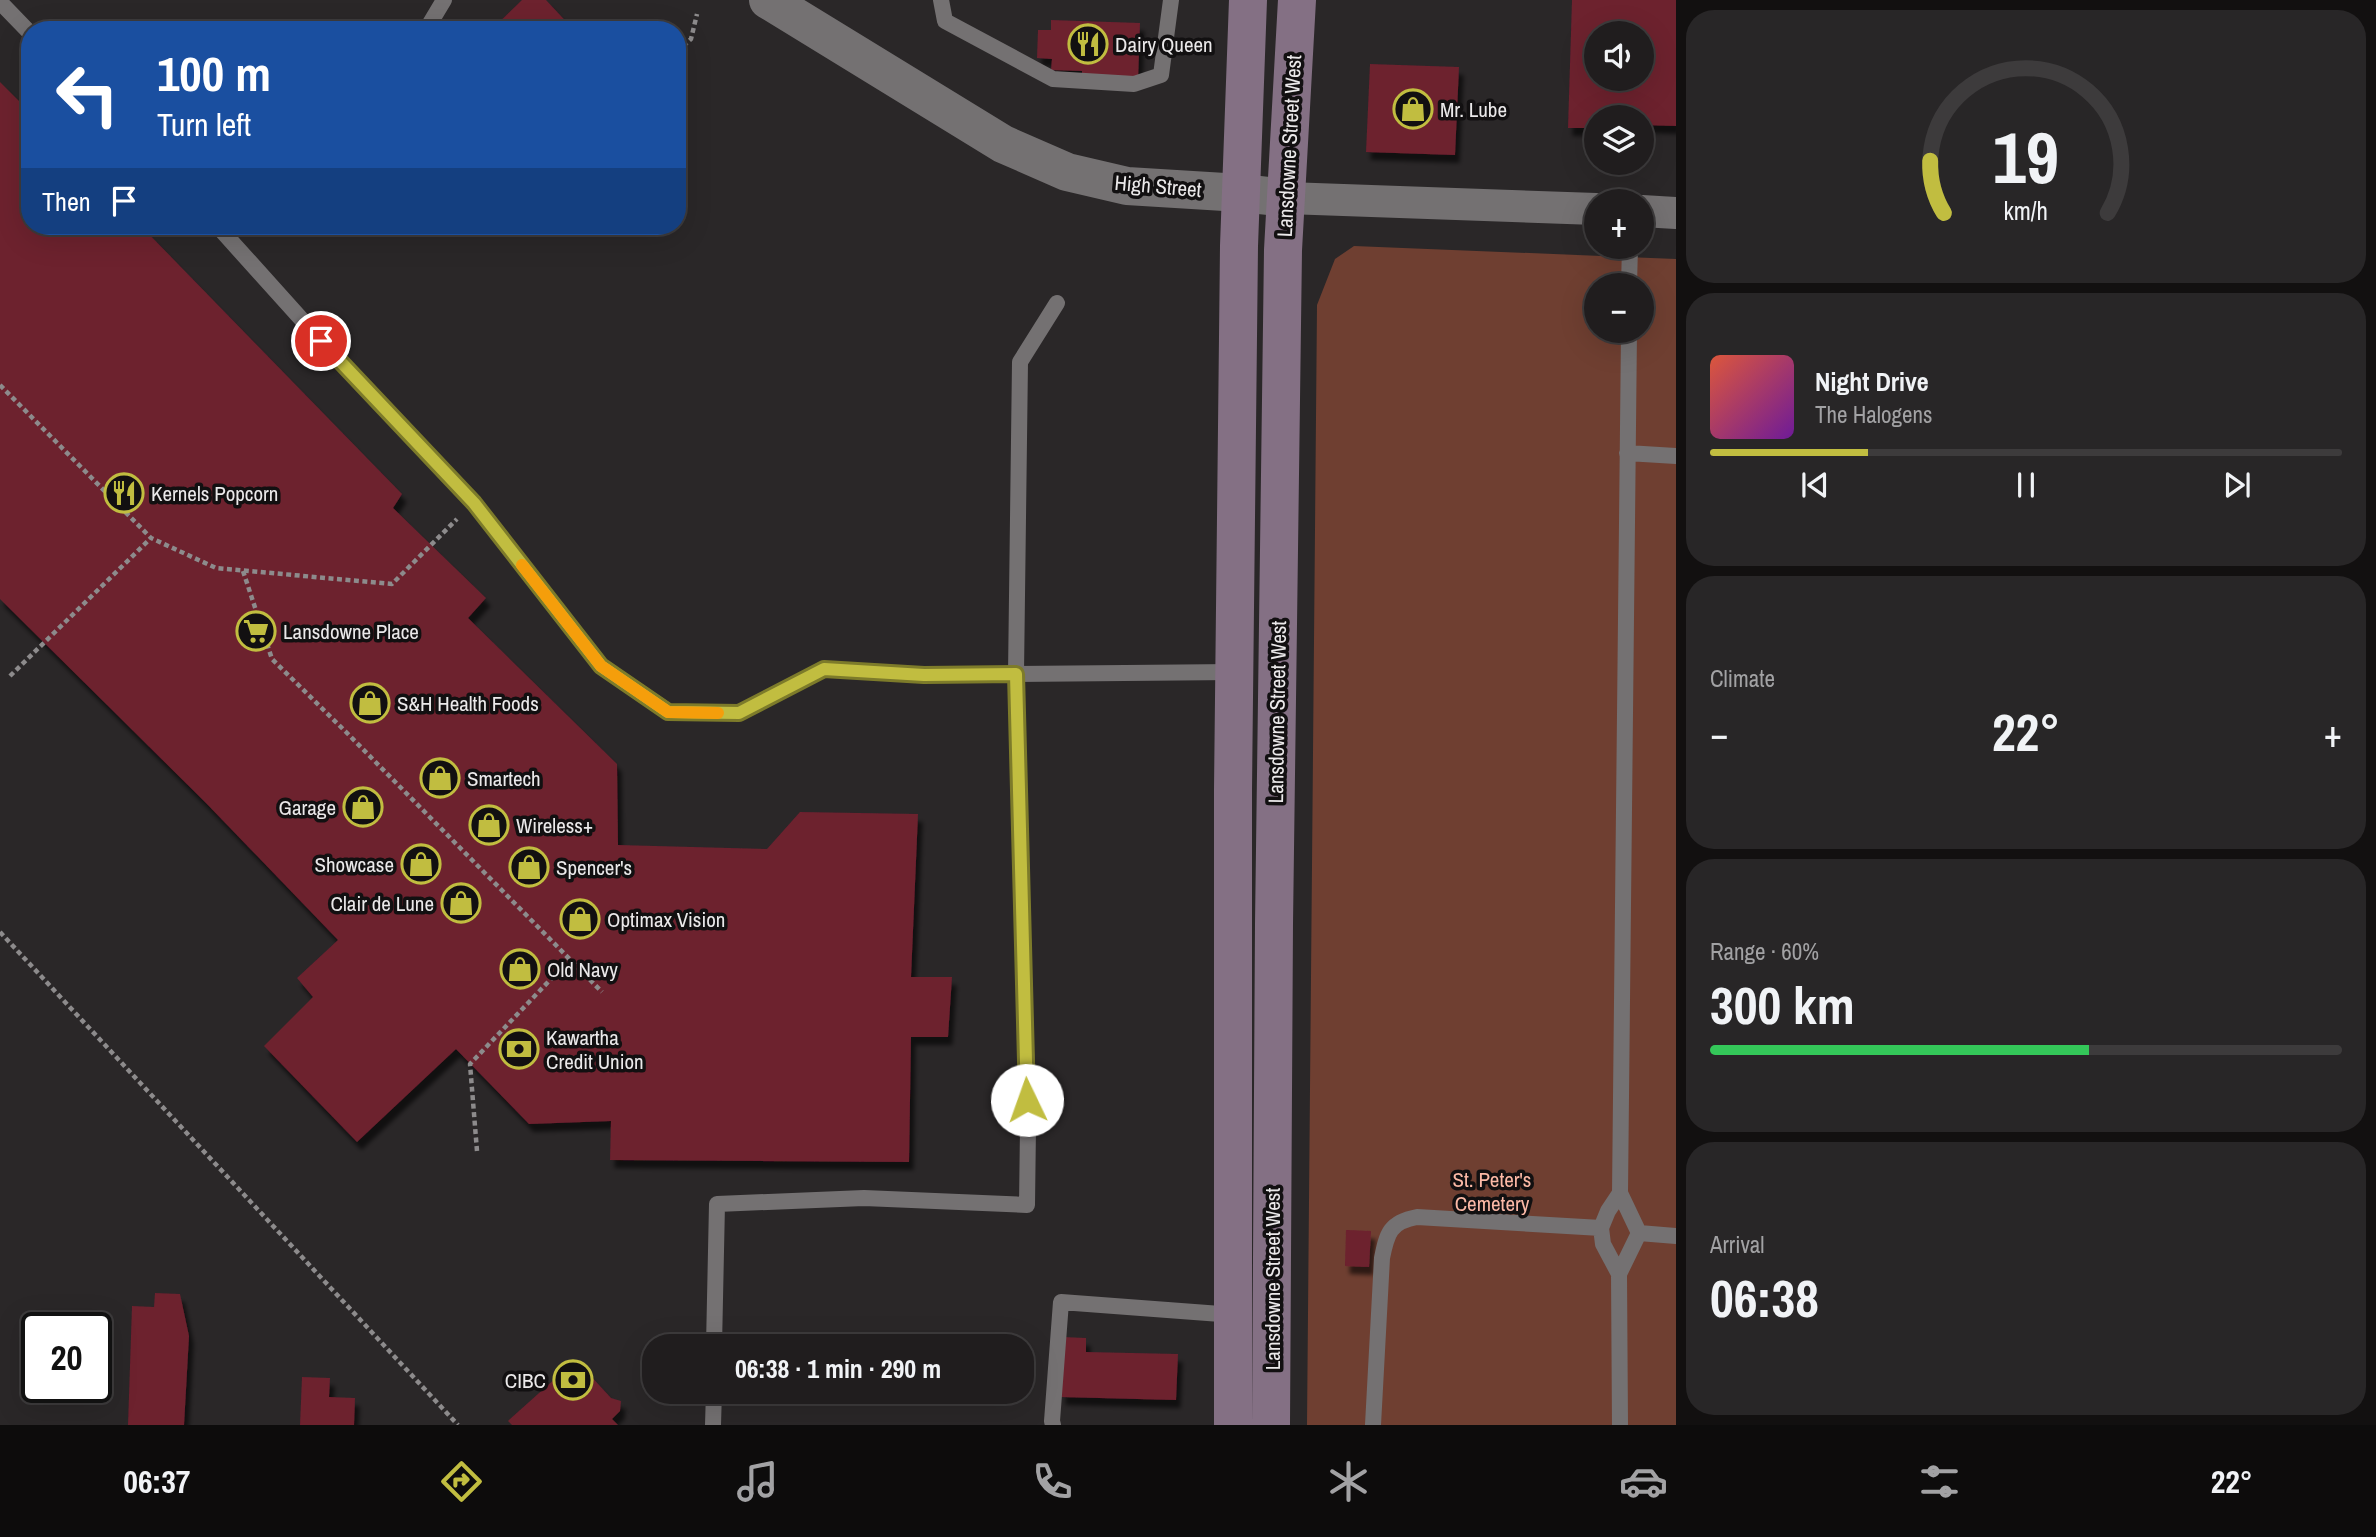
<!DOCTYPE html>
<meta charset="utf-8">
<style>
body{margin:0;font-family:"Archivo Narrow",sans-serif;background:#282627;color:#f1f3f6;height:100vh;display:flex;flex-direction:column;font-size:26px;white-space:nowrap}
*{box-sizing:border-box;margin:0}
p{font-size:23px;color:#a2a2a4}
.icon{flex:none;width:38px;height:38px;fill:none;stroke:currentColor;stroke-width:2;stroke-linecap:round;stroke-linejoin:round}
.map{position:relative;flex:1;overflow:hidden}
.side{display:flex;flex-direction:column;gap:10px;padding:10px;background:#121010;width:700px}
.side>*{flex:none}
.top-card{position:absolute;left:21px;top:21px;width:665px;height:214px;border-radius:28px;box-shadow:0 7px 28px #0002,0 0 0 2px #3d3b3c;background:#1a4fa0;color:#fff;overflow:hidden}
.fabs{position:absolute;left:1584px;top:21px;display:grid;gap:14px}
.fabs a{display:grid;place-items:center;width:70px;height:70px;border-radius:50%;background:#201d1e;box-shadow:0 7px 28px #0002,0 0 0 2px #3d3b3c;font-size:35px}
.speed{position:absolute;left:21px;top:1312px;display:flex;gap:14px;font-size:35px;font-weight:700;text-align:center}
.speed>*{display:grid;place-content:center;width:91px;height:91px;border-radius:50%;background:#201d1e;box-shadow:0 7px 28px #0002,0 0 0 2px #3d3b3c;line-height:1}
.speed .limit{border:4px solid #111;border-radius:10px;background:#fff;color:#111}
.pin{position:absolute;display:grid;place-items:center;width:60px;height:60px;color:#fff;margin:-30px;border:4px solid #fff;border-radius:50%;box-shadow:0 2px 7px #0007}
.me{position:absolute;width:77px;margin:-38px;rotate:357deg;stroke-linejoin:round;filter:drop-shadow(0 0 5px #0008)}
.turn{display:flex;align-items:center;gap:24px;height:147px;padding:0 21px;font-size:32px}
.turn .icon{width:91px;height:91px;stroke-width:2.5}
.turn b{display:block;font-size:49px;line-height:60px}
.then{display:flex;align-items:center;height:66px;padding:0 21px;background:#0003;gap:14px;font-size:26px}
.big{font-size:52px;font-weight:800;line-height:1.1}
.side .card{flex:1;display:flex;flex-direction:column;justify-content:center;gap:10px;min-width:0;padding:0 24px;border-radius:28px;background:#282627}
.side .dial{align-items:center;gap:0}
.dial svg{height:182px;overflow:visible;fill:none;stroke:#3d3b3c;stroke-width:7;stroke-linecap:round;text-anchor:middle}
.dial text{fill:#f1f3f6;stroke:none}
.song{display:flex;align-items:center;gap:21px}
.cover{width:84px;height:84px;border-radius:10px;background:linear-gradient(135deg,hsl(10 70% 55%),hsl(280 70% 35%))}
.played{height:7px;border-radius:4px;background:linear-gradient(90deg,#c1bd40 25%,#3d3b3c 25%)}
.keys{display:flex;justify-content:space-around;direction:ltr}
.heat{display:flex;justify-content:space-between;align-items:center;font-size:38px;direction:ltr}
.charge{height:10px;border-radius:5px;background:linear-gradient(90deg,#34c759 60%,#3d3b3c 0)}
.trip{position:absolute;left:642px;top:1334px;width:392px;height:70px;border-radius:28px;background:#201d1e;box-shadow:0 7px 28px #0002,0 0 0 2px #3d3b3c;font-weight:800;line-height:70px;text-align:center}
.menu{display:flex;height:112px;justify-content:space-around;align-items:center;background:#0d0c0c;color:#a2a2a4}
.menu .icon{width:49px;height:49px}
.menu .selected{color:#c1bd40}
.menu b{font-size:32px;color:#f1f3f6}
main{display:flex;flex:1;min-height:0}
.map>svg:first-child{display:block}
</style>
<main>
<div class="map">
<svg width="1676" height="1425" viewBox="0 0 1676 1425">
<defs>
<filter id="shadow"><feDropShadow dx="4.5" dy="8" stdDeviation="2" flood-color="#0009"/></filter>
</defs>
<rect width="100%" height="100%" fill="#2a2728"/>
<path fill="#6f3f31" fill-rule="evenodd" d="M1354 246 1676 259V1425H1307L1317 305 1335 259ZM1596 285H1642V331H1596Z"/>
<path fill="#6d202f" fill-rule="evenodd" filter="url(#shadow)" d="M522 0H546L574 30H491Z
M1572 0H1676V126L1642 125V117H1596V128H1568ZM1596 33H1642V79H1596Z
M1051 20 1140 23 1138 80 1082 78V71L1051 70 1052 59 1037 58 1038 30H1051Z
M1370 64 1459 67 1455 155 1366 152Z
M0 82 30 112V226H141L402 494 393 508 486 598 468 618 617 764 618 845 767 849 800 812 918 814 911 977H952L948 1037H911L909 1162 610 1160 611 1121 529 1124 456 1049 357 1142 264 1046 313 997 297 978 338 940 206 803 0 599Z
M1346 1230 1371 1231 1369 1267 1345 1266Z
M155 1293 180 1294 189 1336 184 1425H128L132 1306 154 1307Z
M1062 1337 1086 1338V1352L1178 1354 1176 1400 1061 1397Z
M576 1360 611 1398 621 1401 620 1411 612 1419 618 1425H512L508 1421 510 1419Z
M302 1377 330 1378 329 1397 355 1398 354 1425H300Z"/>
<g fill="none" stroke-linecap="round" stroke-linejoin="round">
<path stroke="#8d8b8c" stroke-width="4.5" stroke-dasharray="5 3.5" stroke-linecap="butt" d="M677 52 691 39 697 14
M0 385 151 538 216 568 392 584 457 519
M243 571 272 659 346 732 602 992
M10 676 151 538
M0 932 458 1425
M477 1151 470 1064 569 960"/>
<path stroke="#747172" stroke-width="16" d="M941 0 945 21 1053 79 1134 84 1161 75 1171 0
M0 2 30 33
M426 30 444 0
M222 231 321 341 474 503 601 666 669 712 739 713 824 669 924 675 1234 672
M1629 285 1630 247
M1627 453 1676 456
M1620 1193 1608 1211 1601 1228 1603 1244 1619 1274 1620 1425
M1639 1233 1676 1236
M1619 1274 1639 1233 1620 1193 1629 331
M714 1346 717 1204 864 1198 1027 1205 1028 1127 1016 674 1020 362 1057 303
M713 1425 714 1391
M1053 1425 1052 1421 1061 1302 1234 1315
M1373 1425 1382 1258C1387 1233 1390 1222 1417 1217L1601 1228"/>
<path stroke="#747172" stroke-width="32" d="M1287 198 1596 209
M1642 211 1676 213"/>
<path stroke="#747172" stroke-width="38" d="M768 0 1003 144 1067 172 1127 186 1241 193 1287 198"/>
<path stroke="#847084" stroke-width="38" d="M1233 1425V789L1239 246 1248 0
M1271 1425 1274 924 1283 250 1297 0"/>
</g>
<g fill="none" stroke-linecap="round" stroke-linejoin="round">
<g stroke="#7d7b2a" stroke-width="18">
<path id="route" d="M321 341 474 503 601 666 668 712 739 713 824 669 924 675 1016 674 1027 1100"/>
</g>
<use href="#route" stroke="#c1bd40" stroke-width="12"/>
<path stroke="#f59e0b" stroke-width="12" d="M522 565 601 666 668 712 718 713"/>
</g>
<defs>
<g id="restaurant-ring" transform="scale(2.0125)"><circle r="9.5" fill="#121011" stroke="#c1bd40" stroke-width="1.5"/><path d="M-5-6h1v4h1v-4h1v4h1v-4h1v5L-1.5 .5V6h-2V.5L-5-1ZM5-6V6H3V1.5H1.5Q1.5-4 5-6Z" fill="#c1bd40"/></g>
<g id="shop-ring" transform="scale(2.0125)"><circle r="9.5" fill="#121011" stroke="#c1bd40" stroke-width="1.5"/><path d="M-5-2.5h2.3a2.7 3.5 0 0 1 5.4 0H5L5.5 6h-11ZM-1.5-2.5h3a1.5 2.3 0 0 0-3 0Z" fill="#c1bd40"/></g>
<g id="supermarket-ring" transform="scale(2.0125)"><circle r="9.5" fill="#121011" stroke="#c1bd40" stroke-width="1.5"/><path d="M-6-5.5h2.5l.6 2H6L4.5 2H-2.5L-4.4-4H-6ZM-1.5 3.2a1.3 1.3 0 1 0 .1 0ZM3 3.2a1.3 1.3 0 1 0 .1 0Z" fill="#c1bd40"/></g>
<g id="bank-ring" transform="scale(2.0125)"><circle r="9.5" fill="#121011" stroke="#c1bd40" stroke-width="1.5"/><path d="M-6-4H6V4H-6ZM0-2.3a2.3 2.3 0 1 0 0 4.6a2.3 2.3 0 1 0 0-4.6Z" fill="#c1bd40"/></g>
</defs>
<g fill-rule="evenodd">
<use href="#restaurant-ring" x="1088" y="44"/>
<use href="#shop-ring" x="1413" y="109"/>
<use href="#restaurant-ring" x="124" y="493"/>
<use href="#supermarket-ring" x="256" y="631"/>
<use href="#shop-ring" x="370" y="703"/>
<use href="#shop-ring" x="440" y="778"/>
<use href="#shop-ring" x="363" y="807"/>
<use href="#shop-ring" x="489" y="825"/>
<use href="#shop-ring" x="421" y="864"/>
<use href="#shop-ring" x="529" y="867"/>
<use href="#shop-ring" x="461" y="903"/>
<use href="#shop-ring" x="580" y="919"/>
<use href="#shop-ring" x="520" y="969"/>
<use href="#bank-ring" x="519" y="1049"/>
<use href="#bank-ring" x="573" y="1380"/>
</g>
<g text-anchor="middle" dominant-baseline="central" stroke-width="7" stroke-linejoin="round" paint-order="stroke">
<g font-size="21" fill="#ebe9ea" stroke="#121011" text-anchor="start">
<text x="1115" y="44">Dairy Queen</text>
<text x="1440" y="109">Mr. Lube</text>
<text x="151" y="493">Kernels Popcorn</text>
<text x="283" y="631">Lansdowne Place</text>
<text x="397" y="703">S&amp;H Health Foods</text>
<text x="467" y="778">Smartech</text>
<text x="336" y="807" text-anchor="end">Garage</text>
<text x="516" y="825">Wireless+</text>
<text x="394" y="864" text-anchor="end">Showcase</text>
<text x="556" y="867">Spencer's</text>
<text x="434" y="903" text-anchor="end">Clair de Lune</text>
<text x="607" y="919">Optimax Vision</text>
<text x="547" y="969">Old Navy</text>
<text x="546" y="1037">Kawartha<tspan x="546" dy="24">Credit Union</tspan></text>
<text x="546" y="1380" text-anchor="end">CIBC</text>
</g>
<g font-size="21" fill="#ebe9ea" stroke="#121011">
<text transform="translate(1289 146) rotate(-87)">Lansdowne Street West</text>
<text transform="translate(1158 186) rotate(5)">High Street</text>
<text transform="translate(1277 712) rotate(-89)">Lansdowne Street West</text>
<text transform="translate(1272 1279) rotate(-90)">Lansdowne Street West</text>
</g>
<g font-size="21" fill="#fcb9a6" stroke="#121011">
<text x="1492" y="1179">St. Peter's<tspan x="1492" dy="24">Cemetery</tspan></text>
</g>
</g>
</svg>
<div class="fabs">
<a><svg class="icon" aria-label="sound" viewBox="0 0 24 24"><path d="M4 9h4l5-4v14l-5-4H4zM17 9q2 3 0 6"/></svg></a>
<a><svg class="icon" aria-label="layers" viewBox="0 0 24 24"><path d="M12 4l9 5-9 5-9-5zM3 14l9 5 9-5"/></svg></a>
<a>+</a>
<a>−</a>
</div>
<div class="speed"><div class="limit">20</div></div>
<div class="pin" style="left:321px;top:341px;background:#d93025"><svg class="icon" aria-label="arrive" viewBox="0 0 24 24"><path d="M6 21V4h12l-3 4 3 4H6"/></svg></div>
<svg class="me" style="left:1027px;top:1100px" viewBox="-20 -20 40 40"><circle r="19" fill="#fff"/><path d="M0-13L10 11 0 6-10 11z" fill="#c1bd40"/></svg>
<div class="trip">06:38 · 1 min · 290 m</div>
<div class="top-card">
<div class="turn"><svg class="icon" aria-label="left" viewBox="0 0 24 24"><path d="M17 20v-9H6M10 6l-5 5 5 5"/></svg><div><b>100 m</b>Turn left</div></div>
<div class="then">Then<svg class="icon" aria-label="arrive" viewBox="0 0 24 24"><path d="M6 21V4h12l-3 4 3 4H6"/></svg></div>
</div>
</div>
<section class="side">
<div class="card dial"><svg viewBox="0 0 100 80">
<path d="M14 69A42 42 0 1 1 86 69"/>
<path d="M14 69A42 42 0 0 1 8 46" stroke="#c1bd40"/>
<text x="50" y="56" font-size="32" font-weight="700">19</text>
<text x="50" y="72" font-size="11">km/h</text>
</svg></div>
<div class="card">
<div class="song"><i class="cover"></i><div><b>Night Drive</b><p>The Halogens</p></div></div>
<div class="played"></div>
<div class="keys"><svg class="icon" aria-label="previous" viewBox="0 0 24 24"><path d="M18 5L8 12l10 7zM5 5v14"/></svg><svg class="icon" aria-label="pause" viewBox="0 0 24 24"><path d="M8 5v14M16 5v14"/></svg><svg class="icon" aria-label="next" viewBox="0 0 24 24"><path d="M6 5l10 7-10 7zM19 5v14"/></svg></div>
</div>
<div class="card"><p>Climate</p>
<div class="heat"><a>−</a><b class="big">22°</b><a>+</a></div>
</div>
<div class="card"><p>Range · 60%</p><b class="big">300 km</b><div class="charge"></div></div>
<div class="card"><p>Arrival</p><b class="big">06:38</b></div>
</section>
</main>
<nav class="menu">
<b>06:37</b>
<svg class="icon selected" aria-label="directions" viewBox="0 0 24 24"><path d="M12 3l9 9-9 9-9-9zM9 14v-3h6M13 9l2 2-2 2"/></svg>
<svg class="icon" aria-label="music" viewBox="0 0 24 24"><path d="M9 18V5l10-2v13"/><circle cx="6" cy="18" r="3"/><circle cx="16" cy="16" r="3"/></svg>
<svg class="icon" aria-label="phone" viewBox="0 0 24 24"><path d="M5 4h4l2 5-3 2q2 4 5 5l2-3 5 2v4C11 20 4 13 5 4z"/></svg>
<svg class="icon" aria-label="climate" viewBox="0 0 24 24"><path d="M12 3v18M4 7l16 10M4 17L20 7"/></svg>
<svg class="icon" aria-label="car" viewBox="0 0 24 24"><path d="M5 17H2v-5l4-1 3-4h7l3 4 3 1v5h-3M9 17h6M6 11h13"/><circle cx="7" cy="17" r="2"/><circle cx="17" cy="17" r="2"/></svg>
<svg class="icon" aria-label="filters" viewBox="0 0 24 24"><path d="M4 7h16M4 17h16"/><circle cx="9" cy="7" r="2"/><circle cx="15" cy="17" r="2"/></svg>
<b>22°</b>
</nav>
